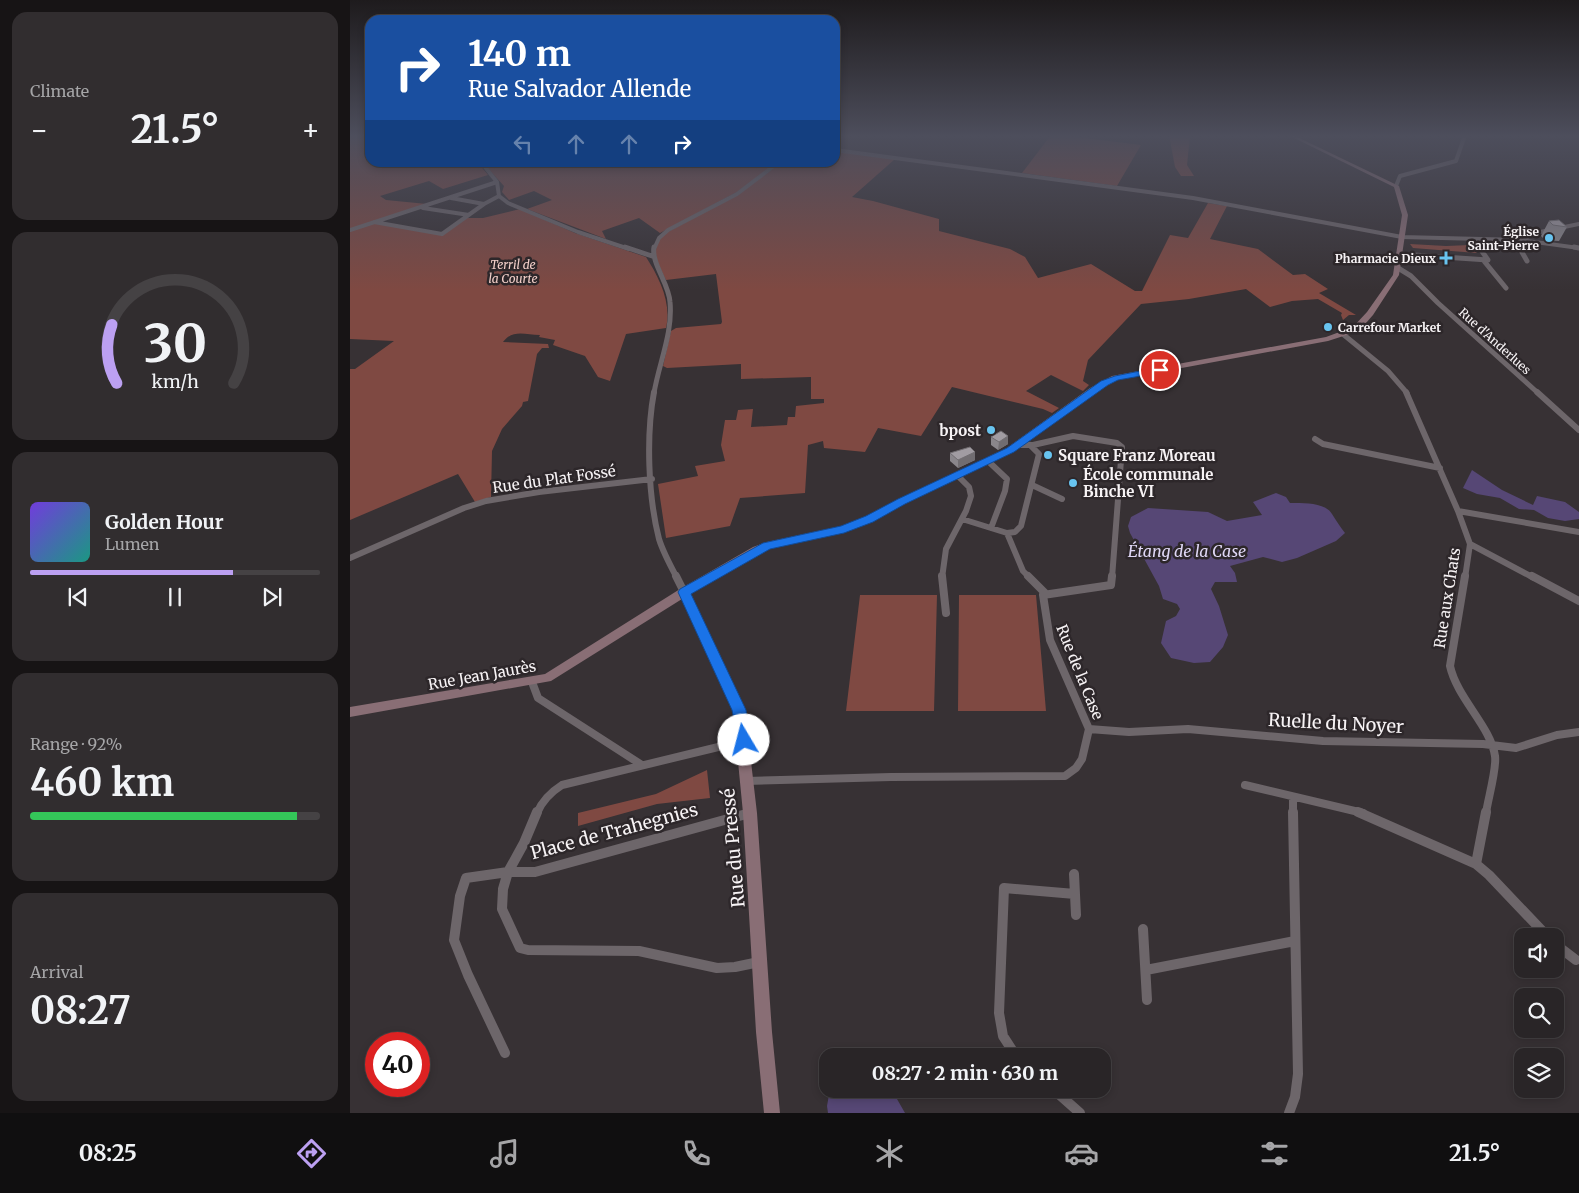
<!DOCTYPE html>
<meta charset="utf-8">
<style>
body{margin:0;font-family:Merriweather,serif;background:#312d2f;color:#f1f3f6;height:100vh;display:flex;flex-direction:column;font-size:19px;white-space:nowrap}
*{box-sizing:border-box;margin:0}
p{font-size:16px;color:#a5a5a7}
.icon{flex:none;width:28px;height:28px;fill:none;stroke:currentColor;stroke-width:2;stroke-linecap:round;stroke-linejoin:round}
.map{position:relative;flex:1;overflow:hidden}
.side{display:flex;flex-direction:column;gap:12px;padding:12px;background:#171415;width:350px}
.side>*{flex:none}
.top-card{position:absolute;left:15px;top:15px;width:475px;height:152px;border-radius:15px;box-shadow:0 2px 8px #0003,0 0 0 1px #454244;background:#1a4fa0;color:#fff;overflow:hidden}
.tools{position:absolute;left:1164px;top:928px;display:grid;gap:10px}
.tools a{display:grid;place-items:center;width:50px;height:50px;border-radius:10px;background:#292527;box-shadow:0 2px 8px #0003,0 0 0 1px #454244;font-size:25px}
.speed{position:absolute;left:15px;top:1032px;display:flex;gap:10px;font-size:25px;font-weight:700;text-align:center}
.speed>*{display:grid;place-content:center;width:65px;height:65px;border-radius:50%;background:#292527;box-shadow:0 2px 8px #0003,0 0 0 1px #454244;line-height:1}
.speed .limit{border:8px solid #d22;background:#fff;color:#111}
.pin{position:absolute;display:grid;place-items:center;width:42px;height:42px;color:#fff;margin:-21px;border:2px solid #fff;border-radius:50%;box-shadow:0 1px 5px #0007}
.me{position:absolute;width:55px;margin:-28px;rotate:352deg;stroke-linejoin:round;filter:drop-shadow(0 0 4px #0008)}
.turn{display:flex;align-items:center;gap:18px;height:105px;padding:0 20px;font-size:22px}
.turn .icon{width:65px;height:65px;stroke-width:2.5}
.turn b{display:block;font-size:35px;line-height:42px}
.lanes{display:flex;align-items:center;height:48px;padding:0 20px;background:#0003;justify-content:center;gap:25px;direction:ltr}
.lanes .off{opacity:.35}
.big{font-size:38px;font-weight:700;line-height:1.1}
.side .card{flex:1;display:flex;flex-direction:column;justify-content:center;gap:8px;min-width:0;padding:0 18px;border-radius:15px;background:#312d2f}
.side .dial{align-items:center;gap:0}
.dial svg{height:130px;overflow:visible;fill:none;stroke:#454244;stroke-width:7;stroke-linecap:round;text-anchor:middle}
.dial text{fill:#f1f3f6;stroke:none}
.song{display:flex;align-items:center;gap:15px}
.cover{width:60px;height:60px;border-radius:8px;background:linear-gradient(135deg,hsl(260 70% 55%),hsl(170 70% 35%))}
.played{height:5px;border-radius:2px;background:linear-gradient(90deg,#bca0f2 70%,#454244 70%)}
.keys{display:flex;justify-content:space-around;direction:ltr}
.heat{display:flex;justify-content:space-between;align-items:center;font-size:28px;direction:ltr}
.charge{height:8px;border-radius:4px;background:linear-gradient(90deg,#34c759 92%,#454244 0)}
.trip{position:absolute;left:469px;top:1048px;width:292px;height:50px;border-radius:15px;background:#292527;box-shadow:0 2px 8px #0003,0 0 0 1px #454244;font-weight:700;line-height:50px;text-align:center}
.menu{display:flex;height:80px;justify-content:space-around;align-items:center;background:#100f10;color:#a5a5a7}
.menu .icon{width:35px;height:35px}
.menu .active{color:#bca0f2}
.menu b{font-size:22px;color:#f1f3f6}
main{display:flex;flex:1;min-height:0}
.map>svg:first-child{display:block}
</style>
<main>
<section class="side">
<div class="card"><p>Climate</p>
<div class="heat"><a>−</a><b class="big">21.5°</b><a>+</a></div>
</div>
<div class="card dial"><svg viewBox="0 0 100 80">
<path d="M14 69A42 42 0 1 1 86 69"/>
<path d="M14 69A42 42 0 0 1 11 33" stroke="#bca0f2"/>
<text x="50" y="56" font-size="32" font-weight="700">30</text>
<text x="50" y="72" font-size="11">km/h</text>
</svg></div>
<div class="card">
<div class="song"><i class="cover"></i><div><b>Golden Hour</b><p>Lumen</p></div></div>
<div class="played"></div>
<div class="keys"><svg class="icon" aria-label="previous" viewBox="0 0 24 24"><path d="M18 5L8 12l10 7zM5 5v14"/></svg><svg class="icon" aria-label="pause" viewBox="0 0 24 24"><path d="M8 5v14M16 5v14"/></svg><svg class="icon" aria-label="next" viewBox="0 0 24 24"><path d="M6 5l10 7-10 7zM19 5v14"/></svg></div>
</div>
<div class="card"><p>Range · 92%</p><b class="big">460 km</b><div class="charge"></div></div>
<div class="card"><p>Arrival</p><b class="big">08:27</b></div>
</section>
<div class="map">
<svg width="1229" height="1113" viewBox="0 0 1229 1113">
<rect width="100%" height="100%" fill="#373134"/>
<path fill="#7f4942" d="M0 135H20V162L128 163 138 175 93 189 79 181 30 196 36 200 77 204 0 229Z
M701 135H710L791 145 767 186 672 173Z
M819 135 840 136 837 165 844 176H831L825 167Z
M485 151 545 159 502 197 523 201 589 219V231L660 249 675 257 688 278 741 264 785 291H792L820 235 838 238 858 203 877 206 860 239 908 249 943 275 955 274 978 289 969 293 1006 315H999L993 320 991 315 992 313 968 299 942 301 920 307 896 289 839 299 791 304 738 360 733 381 739 385 733 391 701 375 676 391 709 408 702 413 693 409 602 387 571 436 528 428 515 452 474 448 473 441 458 445 455 493 390 498 380 526 316 538 308 484 348 476 345 466 375 461 371 445 375 420H386L388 410 403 409 401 427 437 425 438 417H445L446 406 474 403V399H461V377L391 379V364L317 368 313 366 321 331 326 328 371 324 372 322 366 274 316 280C308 264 299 250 314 234L388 194 431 163 485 162Z
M133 163H427L387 192 310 233 289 218 252 231 256 239 177 209 202 200 184 191 159 200 152 192 154 186Z
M170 209 225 233 296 257C309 277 322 303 316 328L276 334 260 381 248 377 235 356 203 345 205 340 189 337 190 335C175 335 163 329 153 342L198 344 199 348H192L187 354 178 401 173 402 172 406 152 429 142 451 141 497 125 502 108 474 0 520V369H5L44 341 0 339V231L23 223 90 235 116 218H133Z
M1060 244 1096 246 1120 245 1127 253 1063 248Z
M510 595H587L584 711H496Z
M609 595H686L696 711H608Z
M357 770 360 798 307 804 228 826V813L306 794Z"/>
<path fill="#564775" d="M1122 470 1152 490 1183 505 1187 496 1215 502 1229 512V519L1215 521 1198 518 1184 510 1169 509 1150 498 1127 494 1113 488Z
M926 493 936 497 940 503C952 503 975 502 982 514 986 520 990 527 995 533L986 541 947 558 932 562 913 557 880 566 885 573 887 582H865L861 589 869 606 878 635 873 647 860 662 844 663 821 658 811 643 816 621 826 616 830 609 827 604 813 599 809 586 780 533 778 526 781 517 798 508 858 512 877 521 912 515 903 502Z
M480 1089H533L547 1099 555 1113H478L477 1106Z"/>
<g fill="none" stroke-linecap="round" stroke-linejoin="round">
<path stroke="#6d666a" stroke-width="4" d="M485 150 843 198 1052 237 1171 240 1229 248
M131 162 147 182 149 196 158 203 228 232 279 249
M1046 186 1050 176 1106 161 1115 135
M101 198 134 204
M73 208 119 215
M24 222 92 234 134 204 149 196
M0 230 147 182
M1124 240 1130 249
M1164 240 1169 249
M1171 240 1190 232 1229 224
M304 249 309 238 318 230 387 194 429 162"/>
<path stroke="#6d666a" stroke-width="5" d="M275 247 302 256
M1169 247 1177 261
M1224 247 1229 248
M1049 254 1138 260 1129 247
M1134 261 1156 288
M1048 268 1061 276 1088 303 1188 393
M994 335 1038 371 1057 393
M304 393C309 363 323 333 320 302 319 284 301 263 304 247"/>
<path stroke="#6d666a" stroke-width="6" d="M304 392C296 435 298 496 309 539 313 552 320 565 327 578
M1056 392 1108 511 1120 544 1115 578
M1187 392 1229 430
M965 439 973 444 1090 468
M669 445H683L723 436 767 443 772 447 762 578
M638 461 657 479 655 491 641 528
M682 485 712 499
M1108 511 1229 532
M612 519 657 533
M1120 544 1184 578
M0 558 114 508 136 501 189 492 302 479
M592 578 596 549 616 511 621 496 619 487 607 475
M680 578 673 571 657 533 665 532 671 526 689 454 680 445"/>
<path stroke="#6d666a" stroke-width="8" d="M326 576 334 592
M592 576 596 613
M678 576 696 594
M1115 576 1100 666C1107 698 1141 727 1145 756 1147 768 1138 799 1136 813
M1182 576 1229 601
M182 682 188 698 292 765
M739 729 779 732 838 729 973 741 1133 744 1166 748 1207 735 1229 732
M396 781 541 777 715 776 726 768 732 759 739 729 700 640 693 595 761 585 762 576
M895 785 1013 813
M943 797V813
M187 813C192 801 201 792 212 785L393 741"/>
<path stroke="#6d666a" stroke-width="10" d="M187 812 174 843 158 872 153 889 152 909 170 948 178 950 289 951 367 968 385 967 409 962
M1008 812 1126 864 1139 875 1197 936
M1126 864 1136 812
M724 874 726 915
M793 929 797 1000
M1205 944 1226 960
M796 970 945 941
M155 1053 118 975 104 940 110 896 116 878 158 872H185L400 813
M666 1056 653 1036 649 1013 654 888 725 894
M703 1089 730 1113
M939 1113 945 1097 948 1074 943 812"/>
<path fill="#896e75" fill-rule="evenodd" d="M938 135H943L1049 186 1058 215 1049 275 1023 315 1009 331 978 341 767 380 746 392 663 452 555 503 522 521 494 532 419 549 411 553 340 594 395 710 407 813 422 1032 430 1113H414L406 1032 393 813 383 710 332 599 201 681 0 717V707L195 674 330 589 403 547 417 542 492 526 516 517 549 499 657 448 740 388 762 376 976 337 1003 327 1017 312 1043 275 1052 215 1044 187Z"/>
</g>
<path fill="#8a868b" d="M1199 221 1217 227 1209 241 1195 240 1191 236Z
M658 436V444L648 450 641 445V437Z
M625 452V460L608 468 600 461V453Z"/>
<path fill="#716d71" d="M658 436V444L648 450 649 442Z
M625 452V460L608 468V460Z"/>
<path fill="#a19ca2" stroke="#716d71" d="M1209 220 1217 227 1203 225 1199 221Z
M651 431 658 436 649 442 641 437Z
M620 447 625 452 608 460 600 453Z"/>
<linearGradient id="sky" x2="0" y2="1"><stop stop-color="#1e1b1d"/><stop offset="0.47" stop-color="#4d4e5c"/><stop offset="1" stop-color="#4d4e5c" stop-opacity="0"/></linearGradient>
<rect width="1229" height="290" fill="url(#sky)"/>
<path fill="#1a73e8" stroke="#114b97" d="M810 367 813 368V372L768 380 758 385 664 452 555 504 523 522 494 533 420 549 341 594 396 710 400 740 398 745 394 747 389 745 382 710 328 592 330 589 413 543 491 526 516 516 548 499 657 448 751 381 765 376Z"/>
<g fill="#68c4f0" stroke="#2d272a" stroke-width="2">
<circle cx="1199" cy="238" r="5"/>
<path d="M1093.5 250.5h5v5h5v5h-5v5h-5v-5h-5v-5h5z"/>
<circle cx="978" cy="327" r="5"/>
<circle cx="641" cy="430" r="5"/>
<circle cx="698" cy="455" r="5"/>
<circle cx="723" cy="483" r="5"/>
</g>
<g text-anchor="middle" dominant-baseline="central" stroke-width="5" stroke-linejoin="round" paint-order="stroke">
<g font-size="12" font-weight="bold" fill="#f7f3f5" stroke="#2d272a" text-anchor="end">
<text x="1189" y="231">Église<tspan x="1189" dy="14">Saint-Pierre</tspan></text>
<text x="1086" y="258">Pharmacie Dieux</text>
<text x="988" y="327" text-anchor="start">Carrefour Market</text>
</g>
<g font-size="12" font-style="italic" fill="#f4d0ca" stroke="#2d272a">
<text x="163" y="264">Terril de<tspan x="163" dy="14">la Courte</tspan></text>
</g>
<g font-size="12" fill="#f7f3f5" stroke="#2d272a">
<text transform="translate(1145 341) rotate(42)">Rue d'Anderlues</text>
</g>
<g font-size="15" font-weight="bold" fill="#f7f3f5" stroke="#2d272a" text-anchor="start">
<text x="631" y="430" text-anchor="end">bpost</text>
<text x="708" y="455">Square Franz Moreau</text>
<text x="733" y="474">École communale<tspan x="733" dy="17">Binche VI</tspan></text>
</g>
<g font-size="15" fill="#f7f3f5" stroke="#2d272a">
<text transform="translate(204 479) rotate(-8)">Rue du Plat Fossé</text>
<text transform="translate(1097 598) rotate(-81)">Rue aux Chats</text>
<text transform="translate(730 672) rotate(68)">Rue de la Case</text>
<text transform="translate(132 675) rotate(-10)">Rue Jean Jaurès</text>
</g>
<g font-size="16" font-style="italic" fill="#dfd7f5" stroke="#2d272a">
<text x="837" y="551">Étang de la Case</text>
</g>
<g font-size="18" fill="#f7f3f5" stroke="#2d272a">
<text transform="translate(986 723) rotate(3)">Ruelle du Noyer</text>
<text transform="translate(264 831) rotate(-15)">Place de Trahegnies</text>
<text transform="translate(383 848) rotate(-95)">Rue du Pressé</text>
</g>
</g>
</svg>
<div class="tools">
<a><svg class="icon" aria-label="sound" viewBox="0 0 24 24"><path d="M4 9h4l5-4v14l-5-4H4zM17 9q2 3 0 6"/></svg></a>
<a><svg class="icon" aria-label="search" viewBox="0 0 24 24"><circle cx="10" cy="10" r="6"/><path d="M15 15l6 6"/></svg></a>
<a><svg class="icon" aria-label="layers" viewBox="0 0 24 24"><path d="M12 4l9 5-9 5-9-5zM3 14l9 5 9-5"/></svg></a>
</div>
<div class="speed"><div class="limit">40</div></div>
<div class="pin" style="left:810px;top:370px;background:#d93025"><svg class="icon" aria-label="arrive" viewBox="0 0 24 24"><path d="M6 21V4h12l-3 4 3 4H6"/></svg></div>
<svg class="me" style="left:394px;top:740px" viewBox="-20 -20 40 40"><circle r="19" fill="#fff"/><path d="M0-13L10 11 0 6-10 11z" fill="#1a73e8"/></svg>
<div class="trip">08:27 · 2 min · 630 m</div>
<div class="top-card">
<div class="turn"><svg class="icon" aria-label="right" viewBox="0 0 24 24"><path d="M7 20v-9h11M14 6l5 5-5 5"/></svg><div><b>140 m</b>Rue Salvador Allende</div></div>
<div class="lanes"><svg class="icon off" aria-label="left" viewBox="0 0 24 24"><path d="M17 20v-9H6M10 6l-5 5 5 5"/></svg><svg class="icon off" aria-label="ahead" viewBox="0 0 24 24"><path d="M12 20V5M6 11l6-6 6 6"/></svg><svg class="icon off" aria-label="ahead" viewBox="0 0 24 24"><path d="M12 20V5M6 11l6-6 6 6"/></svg><svg class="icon" aria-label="right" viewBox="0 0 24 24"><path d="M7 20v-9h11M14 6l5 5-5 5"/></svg></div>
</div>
</div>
</main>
<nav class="menu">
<b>08:25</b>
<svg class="icon active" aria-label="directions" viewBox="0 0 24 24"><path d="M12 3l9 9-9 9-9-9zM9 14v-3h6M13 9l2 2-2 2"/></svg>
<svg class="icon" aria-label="music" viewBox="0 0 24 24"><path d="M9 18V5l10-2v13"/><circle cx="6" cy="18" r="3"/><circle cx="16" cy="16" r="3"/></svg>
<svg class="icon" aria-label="phone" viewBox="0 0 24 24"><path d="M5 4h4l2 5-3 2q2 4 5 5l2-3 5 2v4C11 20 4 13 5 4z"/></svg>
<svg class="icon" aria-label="climate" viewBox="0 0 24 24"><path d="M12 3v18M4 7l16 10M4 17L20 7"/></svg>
<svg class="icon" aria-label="car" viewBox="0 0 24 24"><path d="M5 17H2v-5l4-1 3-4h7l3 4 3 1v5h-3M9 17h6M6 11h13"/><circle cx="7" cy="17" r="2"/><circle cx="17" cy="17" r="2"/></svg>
<svg class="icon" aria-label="filters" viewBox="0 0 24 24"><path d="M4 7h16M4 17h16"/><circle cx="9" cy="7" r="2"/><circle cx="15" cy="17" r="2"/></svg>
<b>21.5°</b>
</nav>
